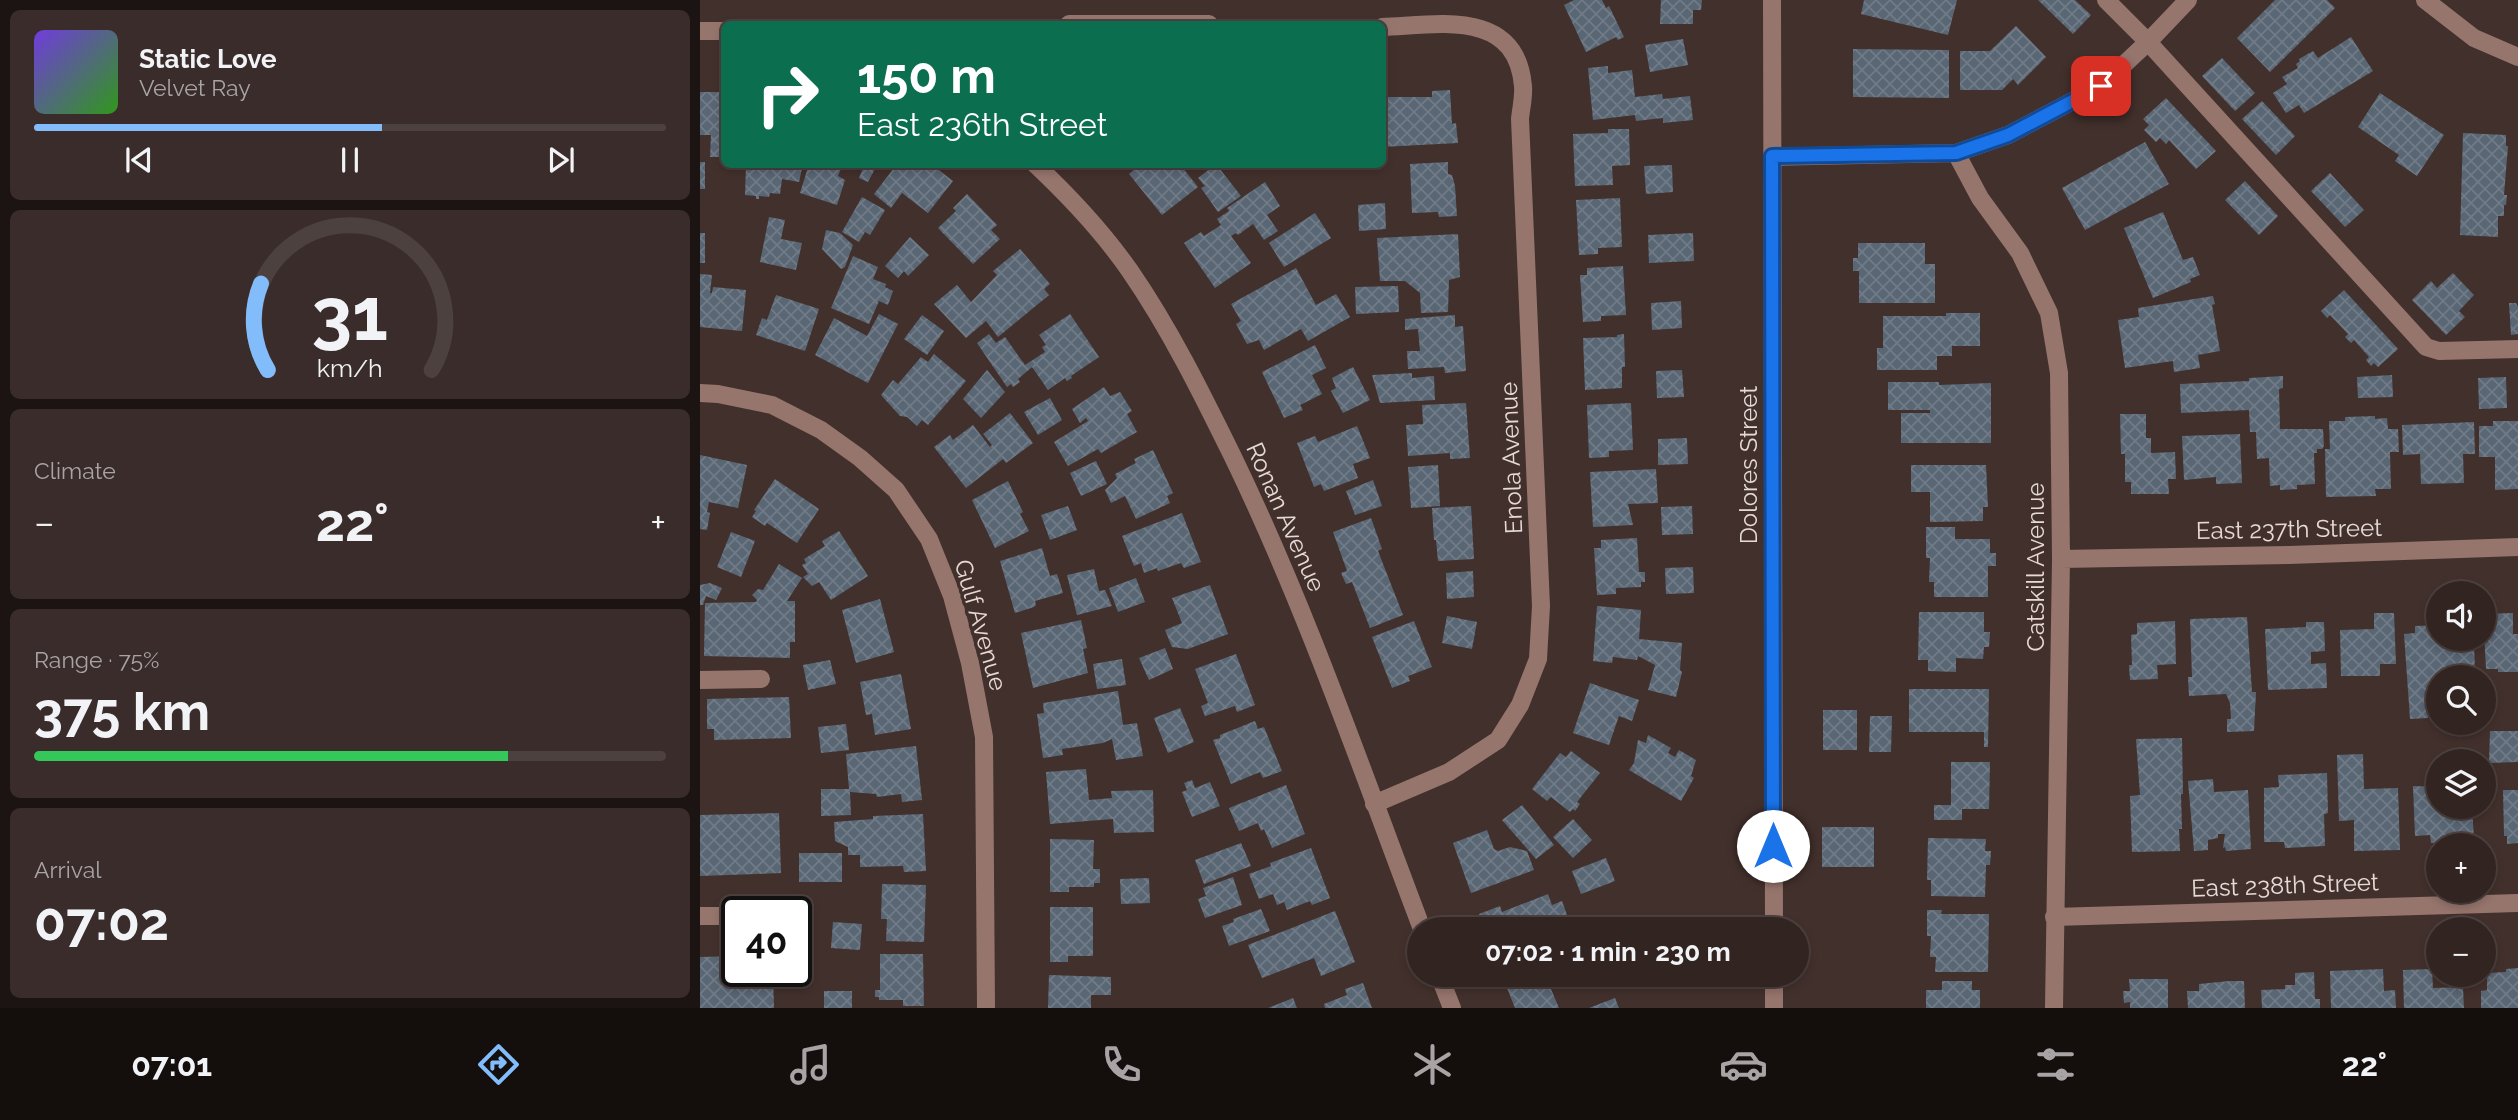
<!DOCTYPE html>
<meta charset="utf-8">
<style>
body{margin:0;font-family:Raleway,sans-serif;background:#3a2c2a;color:#f1f3f6;height:100vh;display:flex;flex-direction:column;font-size:26px;white-space:nowrap}
*{box-sizing:border-box;margin:0}
p{font-size:23px;color:#a8a4a5}
.icon{flex:none;width:38px;height:38px;fill:none;stroke:currentColor;stroke-width:2;stroke-linecap:round;stroke-linejoin:round}
.map{position:relative;flex:1;overflow:hidden}
.panel{display:flex;flex-direction:column;gap:10px;padding:10px;background:#1c1412;width:700px}
.panel>*{flex:none}
.guide{position:absolute;left:21px;top:21px;width:665px;height:147px;border-radius:10px;box-shadow:0 4px 10px #0003,0 0 0 2px #4d413f;background:#0b6e4f;color:#fff;overflow:hidden}
.buttons{position:absolute;left:1726px;top:581px;display:grid;gap:14px}
.buttons a{display:grid;place-items:center;width:70px;height:70px;border-radius:50%;background:#322421;box-shadow:0 4px 10px #0003,0 0 0 2px #4d413f;font-size:35px}
.speed{position:absolute;left:21px;top:896px;display:flex;gap:14px;font-size:35px;font-weight:700;text-align:center}
.speed>*{display:grid;place-content:center;width:91px;height:91px;border-radius:50%;background:#322421;box-shadow:0 4px 10px #0003,0 0 0 2px #4d413f;line-height:1}
.speed .limit{border:4px solid #111;border-radius:10px;background:#fff;color:#111}
.pin{position:absolute;display:grid;place-items:center;width:60px;height:60px;color:#fff;margin:-30px;border-radius:14px;box-shadow:0 4px 10px #0006}
.me{position:absolute;width:77px;margin:-38px;rotate:0deg;stroke-linejoin:round;filter:drop-shadow(0 0 5px #0008)}
.turn{display:flex;align-items:center;gap:24px;height:147px;padding:0 21px;font-size:32px}
.turn .icon{width:91px;height:91px;stroke-width:2.5}
.turn b{display:block;font-size:49px;line-height:60px}
.big{font-size:52px;font-weight:700;line-height:1.1}
.panel .card{flex:1;display:flex;flex-direction:column;justify-content:center;gap:10px;min-width:0;padding:0 24px;border-radius:10px;background:#3a2c2a}
.panel .dial{align-items:center;gap:0}
.dial svg{height:182px;overflow:visible;fill:none;stroke:#4d413f;stroke-width:7;stroke-linecap:round;text-anchor:middle}
.dial text{fill:#f1f3f6;stroke:none}
.song{display:flex;align-items:center;gap:21px}
.cover{width:84px;height:84px;border-radius:10px;background:linear-gradient(135deg,hsl(260 70% 55%),hsl(110 70% 35%))}
.played{height:7px;border-radius:4px;background:linear-gradient(90deg,#82bcfa 55%,#4d413f 55%)}
.keys{display:flex;justify-content:space-around;direction:ltr}
.heat{display:flex;justify-content:space-between;align-items:center;font-size:38px;direction:ltr}
.charge{height:10px;border-radius:5px;background:linear-gradient(90deg,#34c759 75%,#4d413f 0)}
.trip{position:absolute;left:707px;top:917px;width:402px;height:70px;border-radius:35px;background:#322421;box-shadow:0 4px 10px #0003,0 0 0 2px #4d413f;font-weight:700;line-height:70px;text-align:center}
.tabs{display:flex;height:112px;justify-content:space-around;align-items:center;background:#140e0d;color:#a8a4a5}
.tabs .icon{width:49px;height:49px}
.tabs .on{color:#82bcfa}
.tabs b{font-size:32px;color:#f1f3f6}
main{display:flex;flex:1;min-height:0}
.map>svg:first-child{display:block}
</style>
<main>
<section class="panel">
<div class="card">
<div class="song"><i class="cover"></i><div><b>Static Love</b><p>Velvet Ray</p></div></div>
<div class="played"></div>
<div class="keys"><svg class="icon" aria-label="previous" viewBox="0 0 24 24"><path d="M18 5L8 12l10 7zM5 5v14"/></svg><svg class="icon" aria-label="pause" viewBox="0 0 24 24"><path d="M8 5v14M16 5v14"/></svg><svg class="icon" aria-label="next" viewBox="0 0 24 24"><path d="M6 5l10 7-10 7zM19 5v14"/></svg></div>
</div>
<div class="card dial"><svg viewBox="0 0 100 80">
<path d="M14 69A42 42 0 1 1 86 69"/>
<path d="M14 69A42 42 0 0 1 11 31" stroke="#82bcfa"/>
<text x="50" y="56" font-size="32" font-weight="700">31</text>
<text x="50" y="72" font-size="11">km/h</text>
</svg></div>
<div class="card"><p>Climate</p>
<div class="heat"><a>−</a><b class="big">22°</b><a>+</a></div>
</div>
<div class="card"><p>Range · 75%</p><b class="big">375 km</b><div class="charge"></div></div>
<div class="card"><p>Arrival</p><b class="big">07:02</b></div>
</section>
<div class="map">
<svg width="1818" height="1008" viewBox="0 0 1818 1008">
<defs>
<pattern id="building-cross-hatch" width="8" height="8" patternUnits="userSpaceOnUse" patternTransform="scale(1.75)"><rect width="8" height="8" fill="#596674"/><path d="M0 0l8 8M0 8l8-8" fill="none" stroke="#717b87"/></pattern>
</defs>
<rect width="100%" height="100%" fill="#42302c"/>
<path fill="url(#building-cross-hatch)" d="M874 0H902L906 8 909 6 924 37 918 40 916 37 886 52 864 5Z
M961 0H1002L1001 10H993V24H960Z
M1164 0H1257L1248 35 1161 14Z
M1338 0H1375L1391 15 1373 34Z
M1575 0H1627L1635 8 1570 72 1537 38Z
M1316 26 1346 57 1318 85 1313 79 1302 90H1260V51H1290Z
M1651 37 1673 71 1604 113 1599 105 1586 113 1573 93 1587 84 1582 77 1598 68 1596 64 1600 61 1599 59 1613 51 1618 58Z
M983 39 988 65 950 72 945 45Z
M1153 49 1249 50V98L1153 97Z
M1522 58 1555 93 1535 111 1502 76Z
M908 66V73L932 70 935 97 962 94 963 99 990 96 993 120 963 123V118L936 121 935 115 893 120 888 68Z
M750 90 752 124 756 123 758 143 682 147V97H732V91Z
M0 92H24V157H10L11 135H0Z
M1680 93 1744 135 1717 176 1695 161 1699 155 1658 127Z
M1466 98 1516 151 1496 169 1469 140 1466 144 1460 138 1456 142 1444 130 1449 125 1443 119Z
M1562 101 1595 136 1576 155 1542 119Z
M908 129H929L930 165 912 166 913 185 875 186 873 134 908 133Z
M1763 133 1806 135V146H1808L1804 195H1807L1806 205H1804V216H1798V237L1760 235Z
M1445 142 1469 184 1385 230 1362 188Z
M0 162H5V189H0Z
M748 162V174L752 175 755 186 757 216 739 217 738 212 712 213 710 164Z
M46 164H103L99 182 82 179 80 194 70 193 69 197 59 196V199H56V196L45 195Z
M109 164H143L138 176 145 180 137 205 100 193Z
M160 164 177 165 168 182 159 178 164 166Z
M197 164H231L253 181 228 213 202 193 191 208 174 194Z
M441 164H474L478 170 482 167 498 187 462 215 429 174Z
M516 164 541 196 518 212 501 188 505 186 498 178Z
M972 165 973 192 946 194 944 166Z
M1630 173 1664 210 1645 227 1611 191Z
M1545 181 1578 216 1559 235 1525 200Z
M565 182 580 206 567 215 578 231 564 240 553 224 538 235 536 233 531 236 551 263 515 288 484 243 501 232 504 236 521 225 517 219 529 211 527 208Z
M267 194 297 225 291 230 300 239 273 264 238 228 256 211 253 208Z
M162 197 185 210 170 235 165 232 159 242 142 232Z
M920 198 922 247 898 248V254L879 255 876 200Z
M685 203 686 229 659 231 658 205Z
M1463 212 1483 260 1493 257 1500 275 1490 279 1491 282 1453 298 1424 228Z
M615 213 631 238 584 267 569 243Z
M69 217 85 220 81 239 102 243 96 270 60 262Z
M126 230 140 233 153 245 145 267 141 269 122 249Z
M0 233H5V263H0Z
M993 233 994 261 949 263 948 235Z
M758 234 760 277 749 280 748 312 721 313 720 293 705 281H680L677 238Z
M210 237 229 255 208 276 204 271 198 278 185 266Z
M1158 243H1225V264H1235V303H1159V271H1153V258H1158Z
M320 249 350 284 344 289 349 295 298 337 286 321 266 338 234 304 257 285 271 302 297 275 293 271Z
M153 256 178 267 173 279 186 284 185 287 193 291 188 305 179 301 169 324 131 308Z
M923 266 926 315 901 316V321L883 322 880 275H887V268Z
M596 268 616 305 636 294 650 317 608 341 601 329 564 350 559 340 547 344 536 324 541 321 531 304Z
M1753 273 1774 295 1759 311 1765 317 1746 335 1712 300 1731 281 1737 288Z
M0 274 12 275 10 293H12L13 287 46 290 42 331 0 327Z
M698 286 699 312 656 314 655 287Z
M1644 290 1698 349 1678 367 1674 363 1671 366 1666 360 1669 357 1654 340 1651 343 1645 337 1648 334 1630 315 1627 318 1621 311Z
M76 295 119 309 105 351 56 335 62 318 67 320Z
M1513 296 1515 304 1512 305 1520 351 1498 355 1500 368 1474 372 1473 361 1425 368 1418 320 1439 317 1438 308Z
M981 301 982 328 952 330 951 303Z
M1809 303H1816L1818 307V334L1811 335Z
M1246 313H1280V346H1252V356H1237V370H1177V348H1183V316H1246Z
M179 314 198 324 168 383 115 355 134 318 167 336Z
M370 314 399 357 371 376 372 378 367 381 365 378 348 390 332 367 318 379 320 382 313 387 311 384 307 387 277 343 289 334 296 343 305 337 325 365 345 352 342 347 346 345 339 335Z
M222 315 244 331 227 355 204 339Z
M755 315V327L763 326 766 371 745 373 744 367 708 369 707 351H720L718 329 705 330V319Z
M924 334 925 367H922V388L885 390 883 338 917 337V335Z
M615 345 626 368 612 375 622 394 600 405 603 410 584 418 562 372Z
M234 354 266 381 228 425 222 420 217 426 207 417 200 416 181 395 193 380 198 384 221 357 228 362Z
M653 367 670 400 643 413 631 391 636 388 632 378Z
M287 370 305 392 281 418 263 399Z
M982 370 984 397 957 398 956 371Z
M712 373V378L734 376 735 400 680 403 672 375Z
M1692 375 1693 397 1658 398 1657 377Z
M1583 376V388L1579 389 1580 429H1623L1624 446 1622 449H1617V453H1614L1615 484 1597 485V489L1580 490V485L1570 486 1569 458 1557 459 1556 432H1550L1549 410 1481 413 1480 384 1549 381V378Z
M1806 377 1807 408 1779 409 1778 378Z
M1188 382H1239V385L1291 383V443H1201V413H1230V410H1188Z
M404 387 410 396 420 392 432 411 427 414 437 432 401 453 398 449 368 466 354 442 388 421 386 418 380 423 372 409Z
M350 398 362 420 338 435 324 412Z
M766 403 770 458 750 459V453L708 456 706 425 723 424 722 405Z
M931 403 933 450 909 451V457L889 458 887 405Z
M310 413 333 443 306 463 303 459 266 488 234 447 250 435 253 440 273 425 290 447 292 445 283 434Z
M1420 414H1446V438H1451V453L1475 452 1476 479H1468L1469 494H1431V482H1425V454H1421Z
M1675 416V419L1687 418 1688 429H1698L1699 452H1690L1691 489H1675L1676 496 1626 497 1625 449H1630L1629 421H1645V417Z
M1793 421H1818V489L1795 490V457H1779V426H1793Z
M1774 422 1775 454H1763L1764 483 1721 484 1720 454 1703 455 1702 425Z
M657 426 670 458 653 464 658 478 624 491 621 484 614 487 597 443 615 436 618 442Z
M1540 434 1542 483 1516 484V477L1484 480 1482 436Z
M987 438 988 464 958 465V439Z
M453 450 473 493 467 496 470 503 436 519 425 496 411 503 405 490 417 478 415 474 436 463 434 459Z
M0 455 47 465 38 508 9 502 7 512 10 513 7 530 0 529Z
M396 461 407 484 381 496 370 473Z
M738 465 740 506 711 508 708 467Z
M1211 465H1286L1288 507H1283V521L1230 522V492H1211Z
M956 469 958 503 928 504 933 525 893 527 890 472Z
M75 479 119 509 97 543 67 523 65 526 52 517 56 511 54 510Z
M673 480 682 506 655 515 646 491Z
M308 481 323 512 320 514 329 531 295 548 272 500Z
M368 506 377 530 350 540 341 515Z
M771 506 774 559 738 561 736 540H734L732 508Z
M992 506 993 534 962 535 961 507Z
M482 513 501 562 484 568 481 563 458 571 457 568 444 573 441 563 434 566 422 536Z
M671 518 682 549 678 551 703 615 670 628 652 582 646 584 641 573 647 571 633 532Z
M1226 527H1255V539H1290V553H1296V566H1288V597H1234V582H1229L1230 558H1226Z
M139 531 168 576 131 600 119 582 112 586 103 577 108 574 102 565 106 563 104 559 125 546 122 541Z
M31 532 55 541 41 577 17 567Z
M937 538 939 572H945V582H941V587L916 588V594L897 595 894 548H901V540Z
M342 548 350 576 357 574 363 593 335 601 336 605 334 607 315 613 300 561Z
M79 564 102 578 87 601H95V642H90V658L4 656 5 603 56 602 57 600 52 595 58 589 63 590Z
M993 567 994 593 966 594 965 568Z
M394 569 399 591 405 590 412 606 377 615 367 575Z
M773 571 774 597 747 599 746 573Z
M436 578 445 602 418 612 409 588Z
M10 583 22 588 16 600 6 596 3 605H0V585Z
M510 585 528 634 488 649 472 647 465 630 482 623 472 598Z
M180 599 194 652 156 663 142 610Z
M897 606 941 610 939 639 982 643 980 670 982 672 976 697 948 690 955 665 940 657 938 656 937 660 913 657 912 663 893 661Z
M1219 612H1284V632H1290L1289 647H1284L1283 659 1256 658V672L1228 671V660H1218Z
M1674 613H1694L1696 664H1680V676H1641L1640 630 1674 629Z
M1813 613V634H1818V672H1798V669H1786L1783 614Z
M747 616 777 622 772 649 742 643Z
M1547 617 1552 692H1556L1554 731 1527 732V719H1531L1530 703 1526 694 1489 696 1488 677H1492L1490 619Z
M381 620 387 648 383 649 388 673 333 688 321 633Z
M714 621 732 667 708 676 710 681 692 688 672 637Z
M1475 621 1476 664 1457 665 1458 679 1430 680 1429 665H1432L1431 635 1437 634V623Z
M1606 622H1624L1625 651 1611 652V664L1626 663 1627 688 1568 690 1565 629 1606 627Z
M1738 625V639H1774L1775 674 1738 677V691L1728 692V718L1710 719 1704 634 1715 633V626Z
M465 648 473 669 449 680 439 658Z
M536 654 555 705 537 712 535 706 505 716 501 706 508 703 495 669Z
M422 659 426 685 397 689 393 664Z
M130 660 136 684 108 690 103 665Z
M201 674 211 729 175 735 172 714 166 715 160 682Z
M890 683 939 700 932 721 919 716 909 745 873 733Z
M1209 689H1289L1288 747H1284V732H1209Z
M418 691 423 725 437 723 443 756 416 760 412 739 403 743 362 749 363 755 343 758 337 714 344 713 343 703Z
M89 697 91 738 14 740V729H7V699Z
M480 708 494 742 468 753 454 718Z
M1123 710H1157V750H1123Z
M1170 716H1192L1191 752H1169Z
M555 721 558 729 564 727 582 771 563 778 560 772 531 784 513 740 520 738V735Z
M146 724 149 750 121 753 118 727Z
M1790 731H1818V762L1789 763Z
M948 735 971 748 968 753 975 757 979 750 996 760 991 776 994 778 981 801 929 770 934 763 938 740 946 743Z
M1482 738 1483 794H1481L1482 829H1479L1480 851 1432 852 1430 796 1440 795 1436 739Z
M216 746 222 800 202 802 201 794 177 797 176 794 150 792 151 815 121 816V789H149L146 754Z
M871 751 900 773 877 802 880 804 875 811 873 809 870 812 851 797 847 801 832 789 860 753 866 757Z
M1663 754 1664 789 1698 788 1700 850 1654 851V820L1639 821 1637 755Z
M1251 762H1290L1289 809H1262V820H1234V805H1251Z
M386 769 389 800 412 798 411 791 453 790 454 832 414 833 413 819 350 824 346 772Z
M1627 773 1628 813 1624 814 1625 846 1585 848 1584 842H1564V788L1579 787 1578 775Z
M1513 779 1514 792 1548 790 1551 849 1526 851 1525 847 1523 848 1525 834H1518V838L1508 840V850L1494 851 1488 781Z
M492 780 495 788 510 782 520 806 492 817 482 792 487 790 484 783Z
M586 785 605 834 572 848 564 829 561 831 558 823 539 831 529 808Z
M1713 786 1738 787V807H1772L1774 839 1731 843 1730 835 1715 836Z
M1803 790H1818V843L1807 844V836H1804Z
M822 805 854 845 836 859 802 820Z
M79 813 81 873 0 876V815Z
M223 814 226 871 204 872 203 866 160 867V855H148V847L135 841 134 822 173 819V816Z
M873 819 892 840 873 858 853 837Z
M1122 827H1174V867H1122Z
M787 830 794 849 798 851 810 847 827 851 834 870 771 893 753 843Z
M1228 838 1286 839 1285 851H1291L1290 865H1286L1285 897 1231 896V880H1227Z
M350 839 394 840 393 869H400V883H394V887H369V892H350Z
M541 843 551 866 504 884 495 860Z
M611 848 630 898 612 905 610 901 587 910 584 902 577 905 573 894 559 899 549 874 571 866 570 863Z
M99 853H142V882H99Z
M906 858 915 881 881 894 872 871Z
M533 877 542 905 505 918 498 899 506 896 503 888Z
M449 878 450 903 421 904 420 879Z
M182 884 226 885 224 942 186 941 187 919H181Z
M848 894 852 905 862 901 872 929H785L779 914 800 906 802 912Z
M350 907H393V956H368V962H350Z
M561 909 570 931 529 946 522 926 534 922 533 919Z
M1227 910H1242L1241 914H1289L1288 972H1235L1236 957H1230L1231 936H1227Z
M635 911 655 962 621 976 614 958 562 978 548 945Z
M133 922 162 924 160 950 131 948Z
M180 954H223L224 1006H203V1000H179V997H175V990H180Z
M37 956V971H73L74 1008H0V957Z
M1818 968V1008H1781V991L1787 990V973L1806 972V969Z
M1683 969 1684 991 1695 990 1696 1008H1631L1630 971Z
M1732 969 1733 988 1763 987 1764 1008H1704L1703 970Z
M1614 972 1615 999H1620V1008H1562L1561 990 1585 989V985H1595V973Z
M349 975 411 977V995H391V1008H348Z
M812 975H842L845 984 848 982 859 1008H815L803 978Z
M1429 979H1468V1008H1430V1002L1424 1003 1423 991H1430Z
M1242 981H1272V990H1280V1008H1226V990H1242Z
M1529 981H1544L1545 1008H1488L1487 991H1499V984Z
M663 983 672 1008H625L624 1004 647 995 645 989Z
M124 991H152V1008H124Z
M593 998 597 1008H568Z
M915 998 919 1008H889Z"/>
<g fill="none" stroke-linecap="round" stroke-linejoin="round">
<path stroke="#96756d" stroke-width="18" d="M1072 0 1074 929
M1406 0 1448 42 1726 347 1739 351 1818 349
M1725 0 1774 38 1818 57
M369 24H509
M0 31H24
M1256 153 1280 198 1320 253 1349 313 1359 373 1361 559 1354 1008
M1072 157 1256 153 1308 135 1401 86 1448 42 1488 0
M335 164C368 195 405 235 430 271 470 329 502 394 533 457 607 610 662 771 722 929
M0 393 18 394 72 405 121 430 160 458 196 490 229 539 252 596 270 663 284 737 286 1008
M1361 559 1589 555 1818 547
M0 680 61 679
M674 804 749 772 798 740 820 705 838 659 841 606 820 119C821 108 824 97 823 86 816 8 738 25 682 27
M0 916H37
M1354 917 1818 903
M739 975 752 1008
M1074 975V1008"/>
</g>
<g fill="none" stroke-linecap="round" stroke-linejoin="round">
<g stroke="#114b97" stroke-width="18">
<path id="route" d="M1073 846 1072 156 1256 153 1308 135 1401 86"/>
</g>
<use href="#route" stroke="#1a73e8" stroke-width="12"/>
</g>
<g text-anchor="middle" dominant-baseline="central" stroke-width="7" stroke-linejoin="round" paint-order="stroke">
<g font-size="24" fill="#e6dad7" stroke="#42302c">
<text transform="translate(811 458) rotate(-92)">Enola Avenue</text>
<text transform="translate(1048 465) rotate(-90)">Dolores Street</text>
<text transform="translate(586 517) rotate(66)">Ronan Avenue</text>
<text transform="translate(1589 529) rotate(-1)">East 237th Street</text>
<text transform="translate(1335 567) rotate(-90)">Catskill Avenue</text>
<text transform="translate(281 625) rotate(74)">Gulf Avenue</text>
<text transform="translate(1585 885) rotate(-2)">East 238th Street</text>
</g>
</g>
</svg>
<div class="buttons">
<a><svg class="icon" aria-label="sound" viewBox="0 0 24 24"><path d="M4 9h4l5-4v14l-5-4H4zM17 9q2 3 0 6"/></svg></a>
<a><svg class="icon" aria-label="search" viewBox="0 0 24 24"><circle cx="10" cy="10" r="6"/><path d="M15 15l6 6"/></svg></a>
<a><svg class="icon" aria-label="layers" viewBox="0 0 24 24"><path d="M12 4l9 5-9 5-9-5zM3 14l9 5 9-5"/></svg></a>
<a>+</a>
<a>−</a>
</div>
<div class="speed"><div class="limit">40</div></div>
<div class="pin" style="left:1401px;top:86px;background:#d93025"><svg class="icon" aria-label="arrive" viewBox="0 0 24 24"><path d="M6 21V4h12l-3 4 3 4H6"/></svg></div>
<svg class="me" style="left:1073px;top:846px" viewBox="-20 -20 40 40"><circle r="19" fill="#fff"/><path d="M0-13L10 11 0 6-10 11z" fill="#1a73e8"/></svg>
<div class="trip">07:02 · 1 min · 230 m</div>
<div class="guide">
<div class="turn"><svg class="icon" aria-label="right" viewBox="0 0 24 24"><path d="M7 20v-9h11M14 6l5 5-5 5"/></svg><div><b>150 m</b>East 236th Street</div></div>
</div>
</div>
</main>
<nav class="tabs">
<b>07:01</b>
<svg class="icon on" aria-label="directions" viewBox="0 0 24 24"><path d="M12 3l9 9-9 9-9-9zM9 14v-3h6M13 9l2 2-2 2"/></svg>
<svg class="icon" aria-label="music" viewBox="0 0 24 24"><path d="M9 18V5l10-2v13"/><circle cx="6" cy="18" r="3"/><circle cx="16" cy="16" r="3"/></svg>
<svg class="icon" aria-label="phone" viewBox="0 0 24 24"><path d="M5 4h4l2 5-3 2q2 4 5 5l2-3 5 2v4C11 20 4 13 5 4z"/></svg>
<svg class="icon" aria-label="climate" viewBox="0 0 24 24"><path d="M12 3v18M4 7l16 10M4 17L20 7"/></svg>
<svg class="icon" aria-label="car" viewBox="0 0 24 24"><path d="M5 17H2v-5l4-1 3-4h7l3 4 3 1v5h-3M9 17h6M6 11h13"/><circle cx="7" cy="17" r="2"/><circle cx="17" cy="17" r="2"/></svg>
<svg class="icon" aria-label="filters" viewBox="0 0 24 24"><path d="M4 7h16M4 17h16"/><circle cx="9" cy="7" r="2"/><circle cx="15" cy="17" r="2"/></svg>
<b>22°</b>
</nav>
